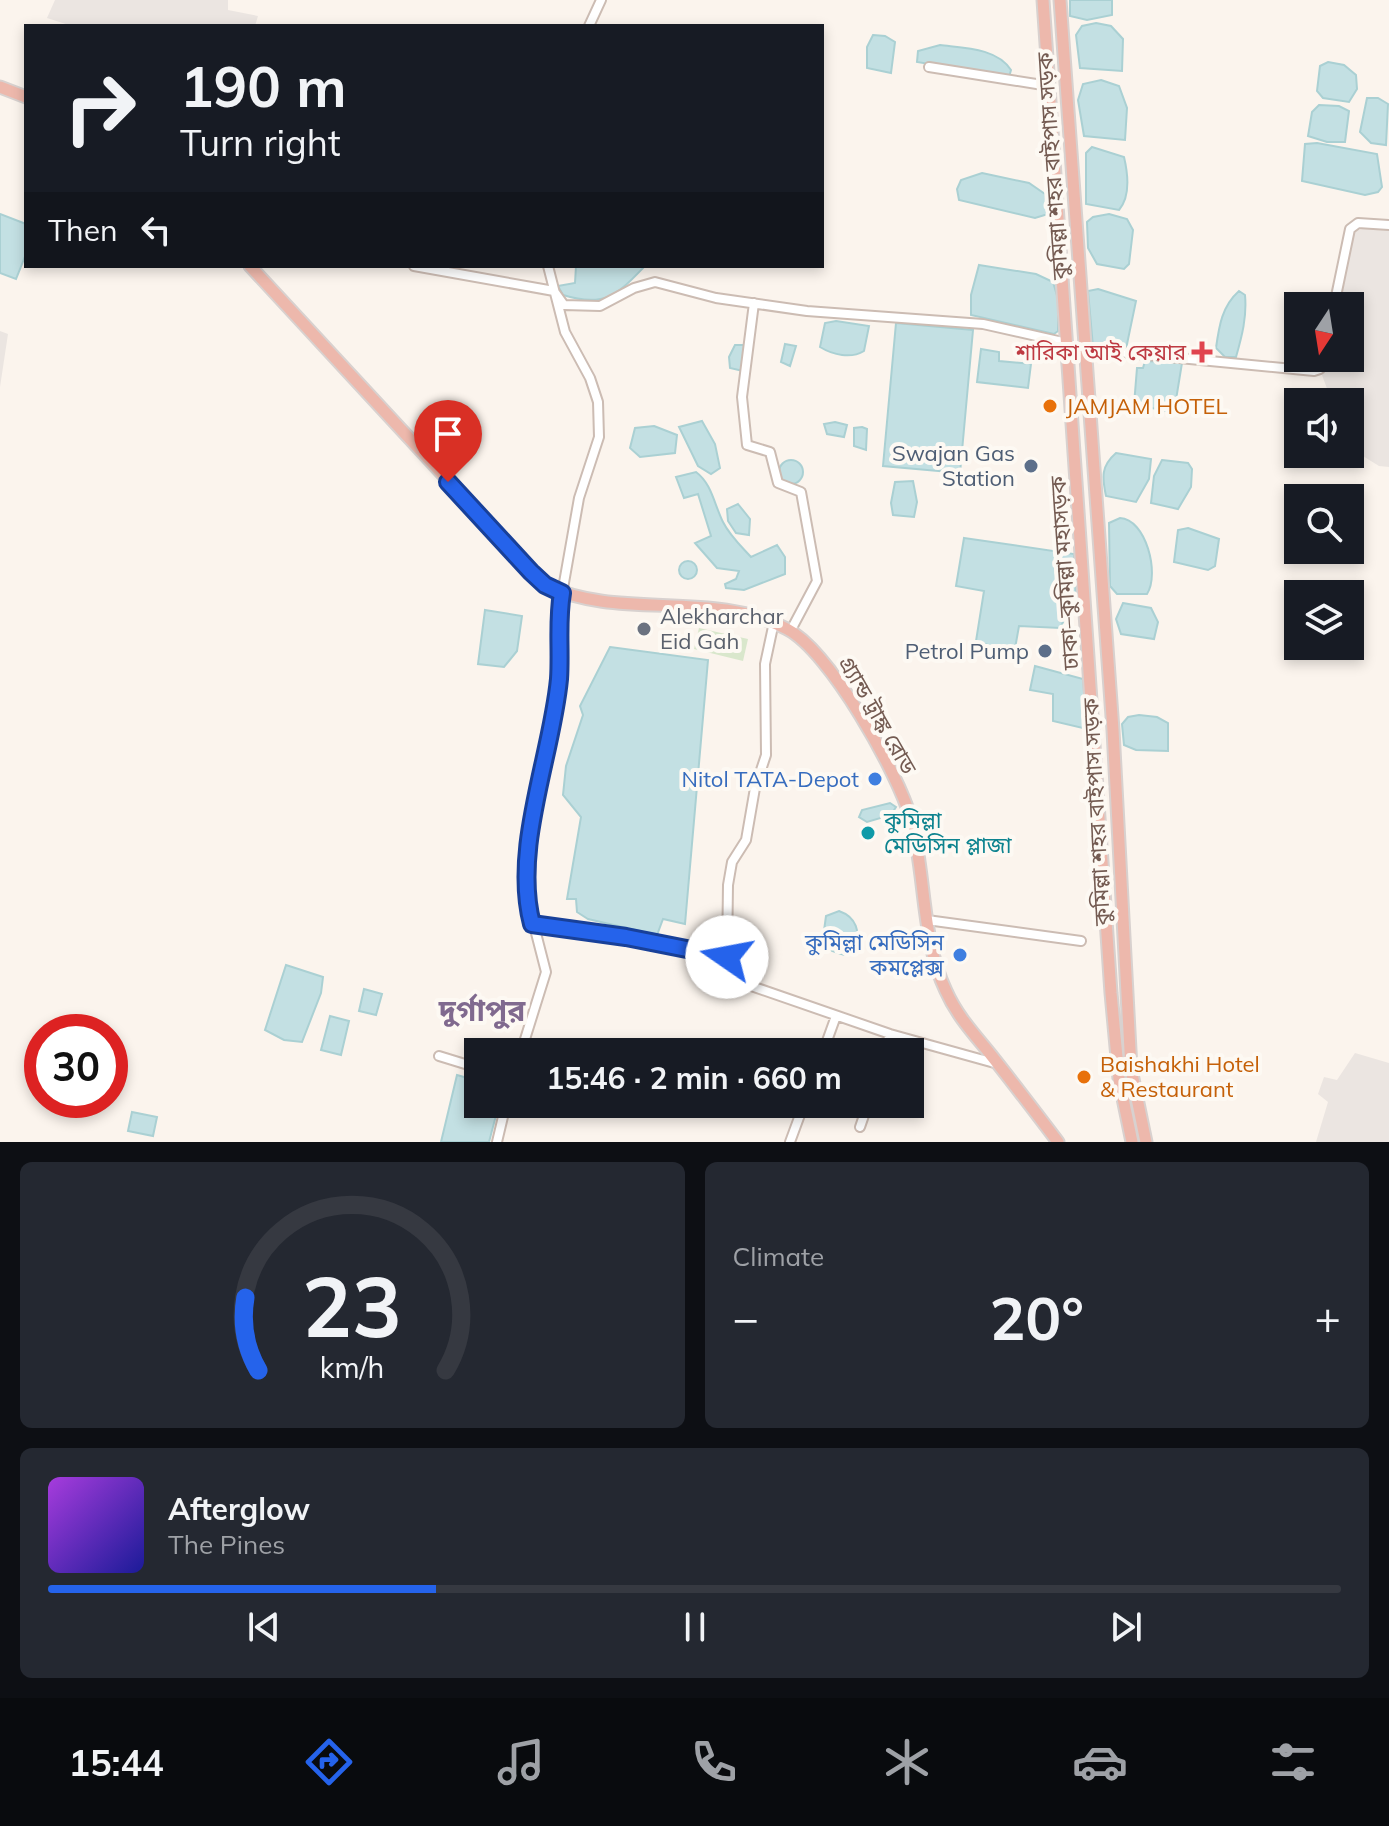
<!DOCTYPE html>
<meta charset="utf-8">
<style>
body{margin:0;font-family:Mulish,"Noto Sans Bengali",sans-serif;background:#242831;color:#f1f3f6;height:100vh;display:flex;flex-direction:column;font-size:30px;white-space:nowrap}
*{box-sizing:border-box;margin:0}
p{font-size:26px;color:#9ea1a6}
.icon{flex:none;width:44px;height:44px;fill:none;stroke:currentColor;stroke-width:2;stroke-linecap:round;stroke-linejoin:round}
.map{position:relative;height:1142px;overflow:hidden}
.sheet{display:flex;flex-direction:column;gap:20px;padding:20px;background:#0d0f14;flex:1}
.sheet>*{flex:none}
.hud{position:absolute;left:24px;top:24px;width:800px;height:244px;border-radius:0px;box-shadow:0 4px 12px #0003;background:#171b24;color:#f1f3f6;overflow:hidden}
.needle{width:52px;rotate:192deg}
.buttons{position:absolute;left:1284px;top:292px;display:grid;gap:16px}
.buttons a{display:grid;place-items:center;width:80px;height:80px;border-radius:0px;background:#171b24;box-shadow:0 4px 12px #0003;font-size:40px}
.speed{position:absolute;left:24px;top:1014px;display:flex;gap:16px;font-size:40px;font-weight:700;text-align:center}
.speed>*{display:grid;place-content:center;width:104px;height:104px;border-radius:50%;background:#171b24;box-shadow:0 4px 12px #0003;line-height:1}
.speed .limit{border:12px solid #d22;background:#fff;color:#111}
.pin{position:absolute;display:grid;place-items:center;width:68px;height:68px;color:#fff;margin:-82px -34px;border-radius:50% 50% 50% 0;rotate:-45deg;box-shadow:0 0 8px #0007}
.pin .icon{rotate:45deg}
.me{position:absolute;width:88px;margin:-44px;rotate:282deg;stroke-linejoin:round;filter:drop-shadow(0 0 6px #0008)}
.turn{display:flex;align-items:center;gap:28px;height:168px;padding:0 24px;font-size:36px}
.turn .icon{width:104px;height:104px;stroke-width:2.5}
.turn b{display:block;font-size:56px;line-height:68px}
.then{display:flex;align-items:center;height:76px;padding:0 24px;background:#0003;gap:16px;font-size:30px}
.big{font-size:60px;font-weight:700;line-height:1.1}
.sheet .tile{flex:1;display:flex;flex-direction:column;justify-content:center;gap:12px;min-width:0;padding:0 28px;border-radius:12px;background:#242831}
.sheet .dial{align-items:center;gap:0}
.dial svg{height:208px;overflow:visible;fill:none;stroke:#363941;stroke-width:7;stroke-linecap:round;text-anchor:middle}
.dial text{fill:#f1f3f6;stroke:none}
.song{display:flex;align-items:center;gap:24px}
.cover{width:96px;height:96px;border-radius:12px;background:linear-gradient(135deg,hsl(280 70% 55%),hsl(240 70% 35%))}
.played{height:8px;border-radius:4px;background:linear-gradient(90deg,#2563eb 30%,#363941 30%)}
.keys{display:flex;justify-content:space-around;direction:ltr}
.heat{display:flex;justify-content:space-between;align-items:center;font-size:44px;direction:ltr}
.sheet .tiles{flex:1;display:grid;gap:20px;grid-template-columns:1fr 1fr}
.tile:last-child{grid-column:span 2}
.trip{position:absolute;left:464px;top:1038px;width:460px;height:80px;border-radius:0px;background:#171b24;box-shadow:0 4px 12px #0003;font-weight:700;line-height:80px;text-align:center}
.menu{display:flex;height:128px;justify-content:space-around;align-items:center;background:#090b0e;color:#9ea1a6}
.menu .icon{width:56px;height:56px}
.menu .active{color:#2563eb}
.menu b{font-size:36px;color:#f1f3f6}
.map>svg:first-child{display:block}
</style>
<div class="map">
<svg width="1389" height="1142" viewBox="0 0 1389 1142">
<rect width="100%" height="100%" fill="#fbf4ed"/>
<path fill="#ebe5e1" d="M55 0H228V10L258 16 255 26H72L47 18Z
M1367 228 1389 230V467L1379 466 1350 448V402H1332L1322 375 1325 358H1350V306H1336L1353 231Z
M0 331 8 334 0 387Z
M1355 1053 1389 1063V1142H1316L1328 1102 1318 1094 1324 1077 1337 1080Z"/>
<path fill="#d9e7cc" d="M699 628 748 639 743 661 694 649Z"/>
<path fill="#c3e0e3" stroke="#aad0d3" stroke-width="2" d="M1070 0H1112V15L1087 20 1070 16Z
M1096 23 1111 26 1123 39 1122 71 1080 68 1076 35 1082 26Z
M873 35 885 36 895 42 891 73 867 68V47Z
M940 45C964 48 997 48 1011 70L1009 77 917 62 918 51Z
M1328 62 1344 65 1356 75 1357 89 1349 102 1323 98 1317 91 1320 66Z
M1101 80 1119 86 1127 108 1125 140 1084 136 1078 100 1083 84Z
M1367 98H1378L1388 104 1386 145 1371 143 1360 132Z
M1319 105 1339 106 1349 111 1345 142H1327L1308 136 1312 112Z
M1317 143 1377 154 1382 187 1378 192 1365 195 1302 181 1305 144Z
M1092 147 1124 157C1128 174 1131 196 1119 210L1086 204V153Z
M982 173 1029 183 1045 194 1048 214 1035 218 959 200 957 189 961 180Z
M0 214 26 224V254L16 279 0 273Z
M1109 214 1127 219 1133 230 1129 264 1124 269 1097 264 1088 248 1087 222 1093 217Z
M979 265 1036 274 1053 282 1058 299V331L1054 334 971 315V295Z
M576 266H645C617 295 605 308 563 295L558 286 575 283Z
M1098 289 1136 301 1126 349 1093 347 1088 291Z
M1239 291 1245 295C1247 317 1242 336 1236 357H1225L1216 348C1219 326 1222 306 1239 291Z
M836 321 869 326 864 351C851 359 833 355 820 347L825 323Z
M896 323 973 330 960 473 883 466Z
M785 344 796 346 790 366 781 362Z
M735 345H746L743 371 730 368 729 357Z
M981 349 999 352V361L1031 364 1028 388 977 382Z
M1145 361 1182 363 1174 412 1134 405 1137 368H1143Z
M702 421 715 444 720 468 711 474 698 466 679 427Z
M835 422 847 425 844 437 827 434 824 424Z
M654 426 677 435 675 453 640 457 630 448 635 428Z
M862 427 867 429 866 450 854 446V428Z
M1116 453 1151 459 1149 479 1136 502 1106 496C1102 477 1101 466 1116 453Z
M1162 460 1188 463 1192 469 1191 487 1178 509 1151 503 1154 476Z
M779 472a12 12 0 1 1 24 0a12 12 0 1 1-24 0Z
M696 472C712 484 714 504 723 522 730 536 741 546 751 557L777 545 785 557V574L744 590 726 588 725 584 736 579 739 571 717 568 695 543 711 536 698 494 684 498 676 477Z
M913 481 917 502 914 517 893 515 891 503 895 482Z
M738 504 750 519 749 535 736 533 728 521 727 509Z
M1120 518C1146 519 1160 574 1147 594H1117L1110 586 1109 523Z
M1188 528 1219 539 1215 566 1208 570 1174 562 1178 530Z
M964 538 1074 554 1076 597 1060 628 1019 626 1014 654 976 641 984 591 956 586Z
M679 570a9 9 0 1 1 18 0a9 9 0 1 1-18 0Z
M1123 603 1151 608 1158 622 1154 639 1121 634 1116 619Z
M485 610 522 616 517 651 504 667 478 664Z
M610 647 708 660 685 924 663 919 657 935 588 919 577 912 576 899H567L581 817 563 795 566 766 583 715 580 706Z
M1035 666 1083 679 1087 729 1053 721V694L1030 690Z
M1139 715 1157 717 1168 723V751L1136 750 1124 745 1122 724 1128 717Z
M890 803 896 807 891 815 867 822 859 817 862 810Z
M839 911C856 917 862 932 853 949L844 955 832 951 823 938 826 916Z
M286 965 323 977 321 993 302 1042 284 1040 265 1030Z
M364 989 382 994 376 1015 359 1011Z
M330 1016 349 1021 341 1055 321 1050Z
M457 1075 478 1081V1104H499L489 1142H441Z
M132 1112 157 1117 153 1136 128 1131Z"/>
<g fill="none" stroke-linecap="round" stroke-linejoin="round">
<g stroke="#ccbcb3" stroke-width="12">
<path id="minor" d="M589 26 601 0
M929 67 1049 86
M414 266 554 291 564 305 600 306 634 288 655 282 716 298 807 311 983 324 1067 343
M754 303 742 397 747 445 770 452 778 483 801 492 817 581 791 630
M1334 306 1350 229 1358 223 1389 225
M1086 349 1314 371 1320 369 1323 358
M927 920 1081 941
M532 924 626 937 727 957 726 973 731 979 890 1034 998 1064
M727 957 728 885 732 862 746 840 755 788 766 755 765 664 774 622
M521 1052 546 972 528 902 530 853 559 679V611L579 498 599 437 598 402 590 378 565 332 548 266
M823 1052 836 1016
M884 1052 890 1034
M439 1056 478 1068
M860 1127 868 1104
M497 1142 506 1104
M790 1142 804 1104"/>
</g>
<g stroke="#d8d1cf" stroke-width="15">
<path id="highway" d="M1043 0 1111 993 1119 1079 1132 1142
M1060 0 1113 730 1131 1069 1146 1142
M0 87 26 97
M250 266 545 585C620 621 712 589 787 629 830 651 898 773 911 819 926 875 921 939 946 991 957 1016 975 1035 991 1055 1014 1084 1036 1113 1058 1142"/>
</g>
<use href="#minor" stroke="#fff" stroke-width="8"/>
<use href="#highway" stroke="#edb8ac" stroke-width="11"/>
</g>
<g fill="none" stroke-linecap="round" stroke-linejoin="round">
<g stroke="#184099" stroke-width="20">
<path id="route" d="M448 482 531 572 545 585 562 593C557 622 561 650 559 679 552 755 512 848 532 924L626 937 727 957"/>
</g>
<use href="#route" stroke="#2563eb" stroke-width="14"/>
</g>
<path fill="#e0444e" stroke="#fdf9f3" stroke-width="3" d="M1198 340h8v8h8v8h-8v8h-8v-8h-8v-8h8z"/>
<g fill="#e8710a" stroke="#fdf9f3" stroke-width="3">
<circle cx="1050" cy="406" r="8"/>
<circle cx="1084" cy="1077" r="8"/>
</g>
<g fill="#5c6f8a" stroke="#fdf9f3" stroke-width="3">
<circle cx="1031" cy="466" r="8"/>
<circle cx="1045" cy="651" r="8"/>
</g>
<circle fill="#6b7280" stroke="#fdf9f3" stroke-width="3" cx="644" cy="629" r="8"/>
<g fill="#3f7fe0" stroke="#fdf9f3" stroke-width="3">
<circle cx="875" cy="779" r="8"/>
<circle cx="960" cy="955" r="8"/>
</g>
<circle fill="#0f9aa8" stroke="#fdf9f3" stroke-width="3" cx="868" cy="833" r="8"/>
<g text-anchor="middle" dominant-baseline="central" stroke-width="8" stroke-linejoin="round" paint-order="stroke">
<g font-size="22" fill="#745b52" stroke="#fdf9f3">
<text transform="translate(1052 166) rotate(-94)">কুমিল্লা শহর বাইপাস সড়ক</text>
<text transform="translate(1064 573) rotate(-94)">ঢাকা–কুমিল্লা মহাসড়ক</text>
<text transform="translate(878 715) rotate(60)">গ্র্যান্ড ট্রাঙ্ক রোড</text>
<text transform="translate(1096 812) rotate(-93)">কুমিল্লা শহর বাইপাস সড়ক</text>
</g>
<g font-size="22" fill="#be3a42" stroke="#fdf9f3" text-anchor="end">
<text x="1186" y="352">শারিকা আই কেয়ার</text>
</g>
<g font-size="22" fill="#c56008" stroke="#fdf9f3" text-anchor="start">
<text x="1066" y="406">JAMJAM HOTEL</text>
<text x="1100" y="1064">Baishakhi Hotel<tspan x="1100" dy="25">&amp; Restaurant</tspan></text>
</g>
<g font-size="22" fill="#4e5e75" stroke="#fdf9f3" text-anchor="end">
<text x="1015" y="453">Swajan Gas<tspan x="1015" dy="25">Station</tspan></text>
<text x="1029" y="651">Petrol Pump</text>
</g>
<g font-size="22" fill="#5b616d" stroke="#fdf9f3" text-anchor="start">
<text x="660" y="616">Alekharchar<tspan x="660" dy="25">Eid Gah</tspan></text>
</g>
<g font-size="22" fill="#366cbe" stroke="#fdf9f3" text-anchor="end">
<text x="859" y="779">Nitol TATA-Depot</text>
<text x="944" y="942">কুমিল্লা মেডিসিন<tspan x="944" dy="25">কমপ্লেক্স</tspan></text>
</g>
<g font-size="22" fill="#0d838f" stroke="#fdf9f3" text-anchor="start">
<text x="884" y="820">কুমিল্লা<tspan x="884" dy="25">মেডিসিন প্লাজা</tspan></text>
</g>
<g font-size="30" font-weight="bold" fill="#806a8f" stroke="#fdf9f3">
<text x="482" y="1010">দুর্গাপুর</text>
</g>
</g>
</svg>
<div class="buttons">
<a><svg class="needle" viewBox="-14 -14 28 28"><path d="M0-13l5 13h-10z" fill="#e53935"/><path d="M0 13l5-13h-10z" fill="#9ea1a6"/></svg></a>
<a><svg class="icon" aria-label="sound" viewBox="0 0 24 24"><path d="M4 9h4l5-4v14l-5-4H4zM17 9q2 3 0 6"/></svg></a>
<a><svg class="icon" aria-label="search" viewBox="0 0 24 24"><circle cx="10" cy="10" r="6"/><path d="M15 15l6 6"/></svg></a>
<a><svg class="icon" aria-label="layers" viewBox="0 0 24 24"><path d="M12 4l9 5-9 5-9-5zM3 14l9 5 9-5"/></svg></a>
</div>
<div class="speed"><div class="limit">30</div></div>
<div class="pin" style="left:448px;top:482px;background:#d93025"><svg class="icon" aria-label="arrive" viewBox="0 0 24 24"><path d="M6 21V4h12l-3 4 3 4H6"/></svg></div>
<svg class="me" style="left:727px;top:957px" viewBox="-20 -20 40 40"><circle r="19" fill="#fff"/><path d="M0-13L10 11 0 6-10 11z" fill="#2563eb"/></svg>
<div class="trip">15:46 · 2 min · 660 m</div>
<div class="hud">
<div class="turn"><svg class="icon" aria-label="right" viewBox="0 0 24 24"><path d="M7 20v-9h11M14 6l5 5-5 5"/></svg><div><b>190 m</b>Turn right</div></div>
<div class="then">Then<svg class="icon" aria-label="left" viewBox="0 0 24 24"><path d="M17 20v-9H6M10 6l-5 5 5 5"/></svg></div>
</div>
</div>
<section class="sheet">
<div class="tiles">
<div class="tile dial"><svg viewBox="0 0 100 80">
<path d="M14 69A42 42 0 1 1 86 69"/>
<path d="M14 69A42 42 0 0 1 9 41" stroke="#2563eb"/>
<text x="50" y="56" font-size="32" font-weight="700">23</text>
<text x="50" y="72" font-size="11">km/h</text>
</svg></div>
<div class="tile"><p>Climate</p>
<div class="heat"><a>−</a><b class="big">20°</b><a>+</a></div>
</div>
<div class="tile">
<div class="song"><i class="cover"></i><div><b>Afterglow</b><p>The Pines</p></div></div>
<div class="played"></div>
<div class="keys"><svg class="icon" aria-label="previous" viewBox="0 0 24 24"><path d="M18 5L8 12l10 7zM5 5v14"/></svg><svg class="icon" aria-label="pause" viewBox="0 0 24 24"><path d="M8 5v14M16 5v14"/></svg><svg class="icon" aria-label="next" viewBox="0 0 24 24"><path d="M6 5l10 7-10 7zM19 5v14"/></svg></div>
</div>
</div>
</section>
<nav class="menu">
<b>15:44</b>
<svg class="icon active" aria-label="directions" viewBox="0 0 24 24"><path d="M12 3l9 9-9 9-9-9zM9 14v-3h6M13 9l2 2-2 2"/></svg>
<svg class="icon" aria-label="music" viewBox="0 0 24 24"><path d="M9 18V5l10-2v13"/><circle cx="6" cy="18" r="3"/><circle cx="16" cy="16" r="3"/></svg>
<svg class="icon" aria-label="phone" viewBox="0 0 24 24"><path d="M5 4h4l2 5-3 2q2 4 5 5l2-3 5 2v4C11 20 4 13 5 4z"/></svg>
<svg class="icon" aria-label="climate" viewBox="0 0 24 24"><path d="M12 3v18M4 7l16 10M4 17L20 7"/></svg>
<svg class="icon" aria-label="car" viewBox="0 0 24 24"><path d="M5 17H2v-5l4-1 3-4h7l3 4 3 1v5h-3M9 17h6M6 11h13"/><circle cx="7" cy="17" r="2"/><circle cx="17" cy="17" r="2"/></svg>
<svg class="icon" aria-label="filters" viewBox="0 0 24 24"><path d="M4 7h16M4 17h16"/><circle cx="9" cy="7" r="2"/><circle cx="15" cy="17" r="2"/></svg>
</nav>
